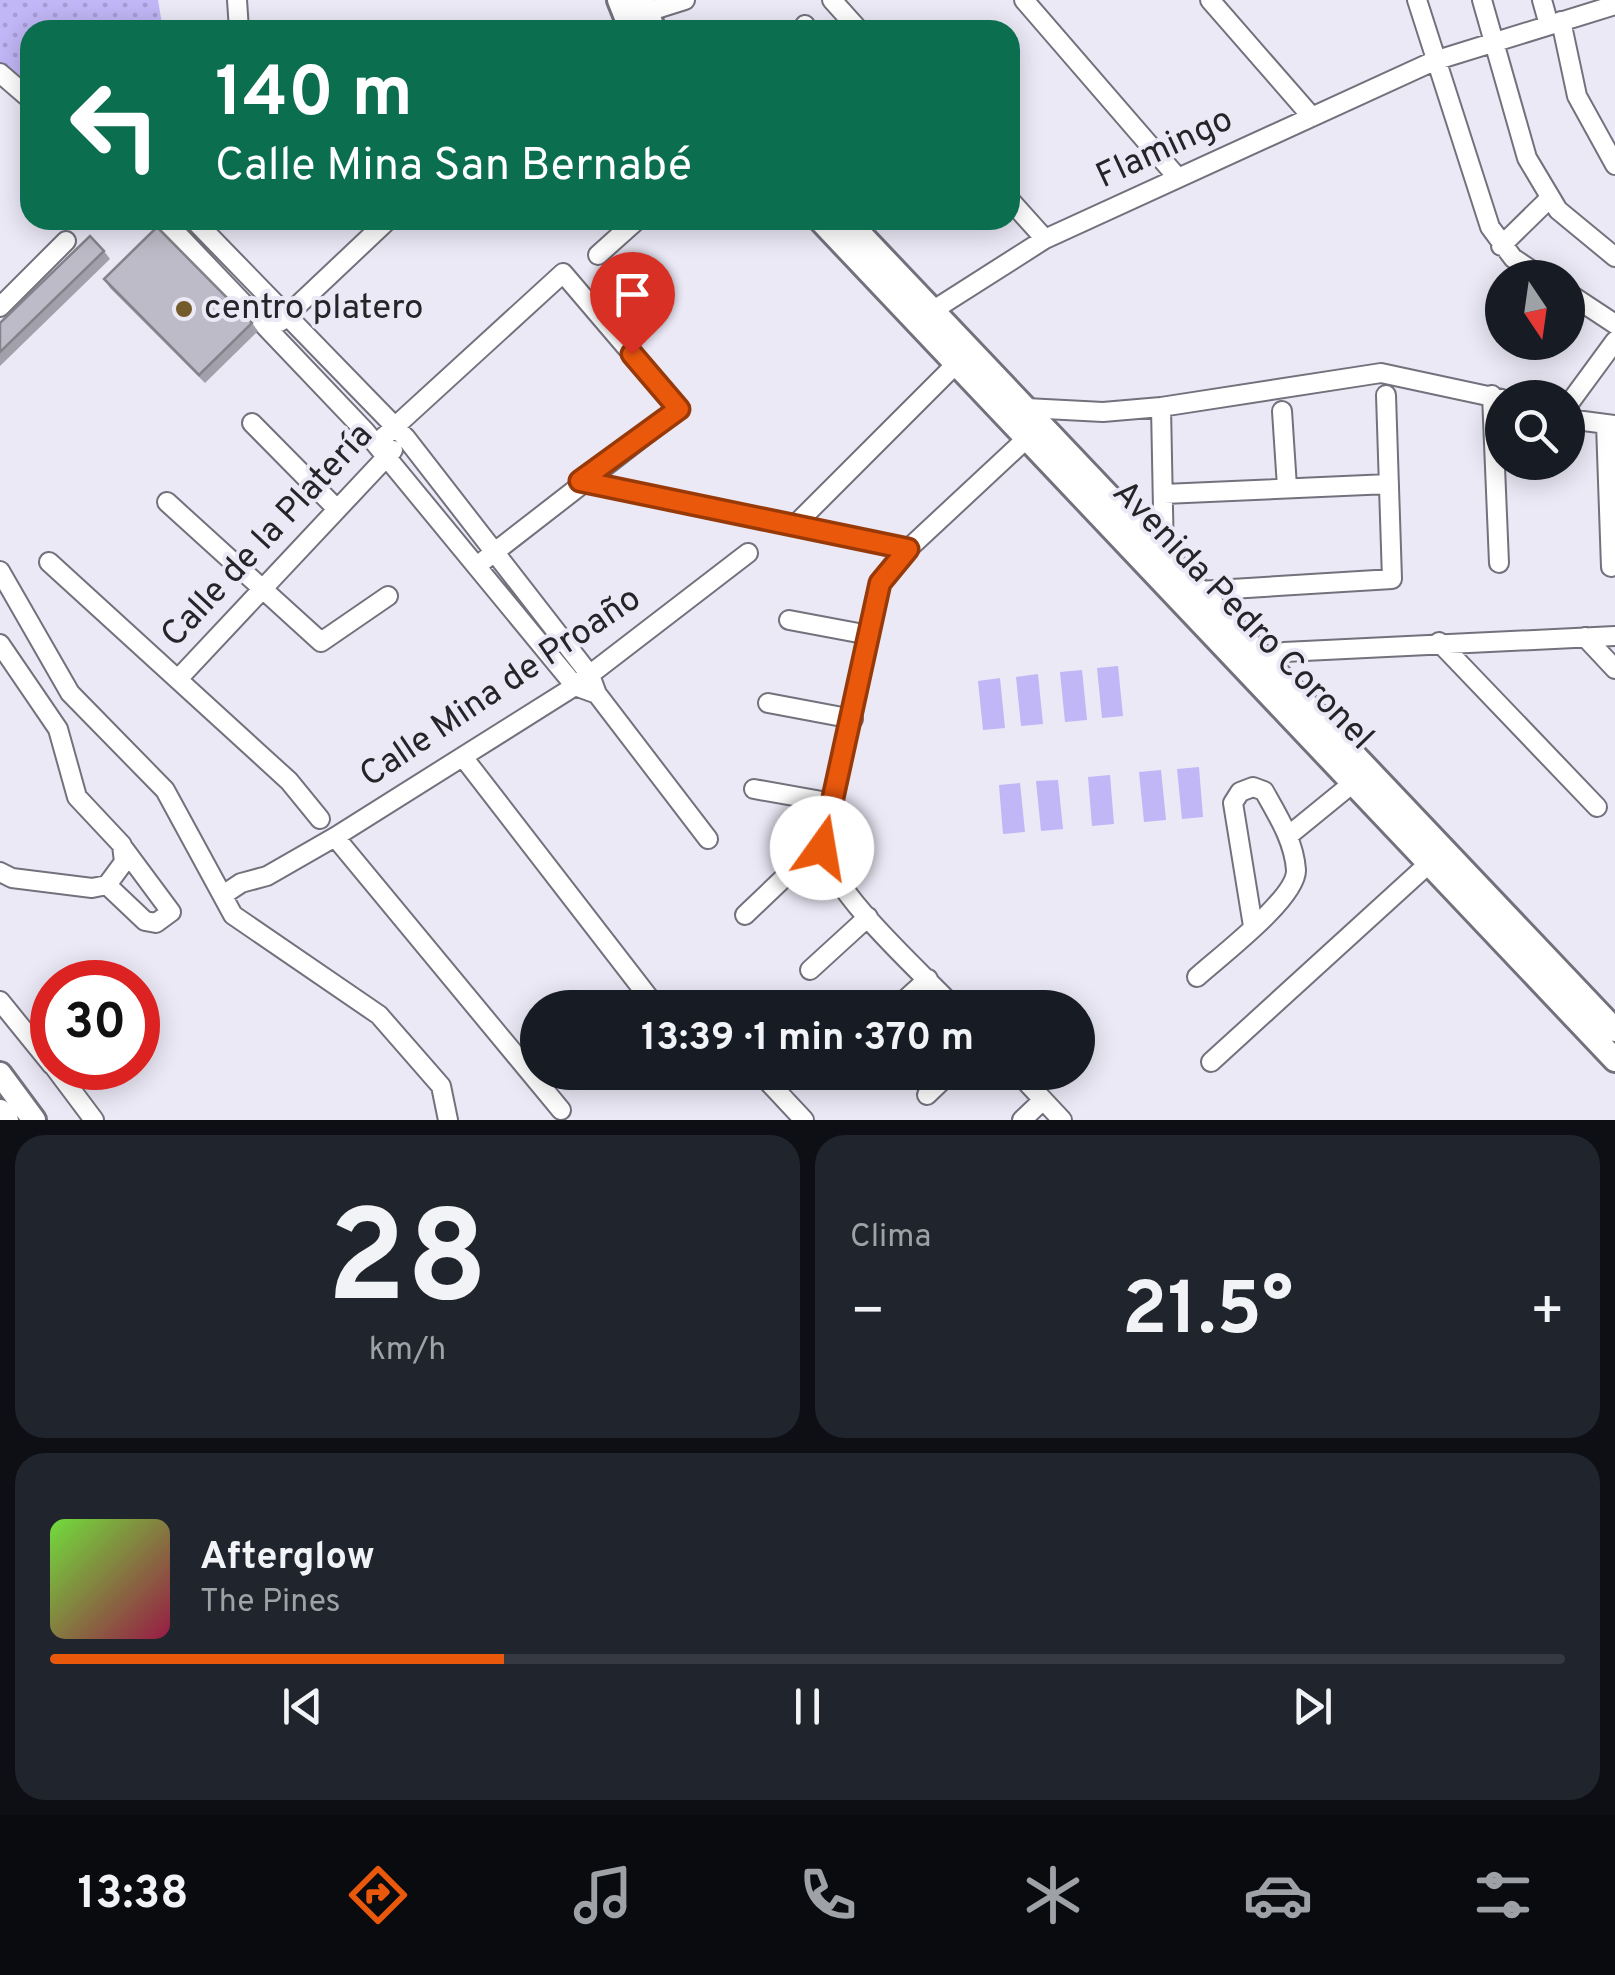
<!DOCTYPE html>
<html lang="es">
<meta charset="utf-8">
<style>
body{margin:0;font-family:Overpass,sans-serif;background:#20242c;color:#f1f3f6;height:100vh;display:flex;flex-direction:column;font-size:38px;white-space:nowrap}
*{box-sizing:border-box;margin:0}
p{font-size:32px;color:#9ea1a6}
.icon{flex:none;width:55px;height:55px;fill:none;stroke:currentColor;stroke-width:2;stroke-linecap:round;stroke-linejoin:round}
.map{position:relative;height:1120px;overflow:hidden}
.drawer{display:flex;flex-direction:column;gap:15px;padding:15px;background:#0d0f14;flex:1}
.drawer>*{flex:none}
.banner{position:absolute;left:20px;top:20px;width:1000px;height:210px;border-radius:30px;box-shadow:0 5px 25px #0003;background:#0b6e4f;color:#fff;overflow:hidden}
.needle{width:65px;rotate:167deg}
.fabs{position:absolute;left:1485px;top:260px;display:grid;gap:20px}
.fabs a{display:grid;place-items:center;width:100px;height:100px;border-radius:50%;background:#171b24;box-shadow:0 5px 25px #0003;font-size:50px}
.speed{position:absolute;left:30px;top:960px;display:flex;gap:20px;font-size:50px;font-weight:700;text-align:center}
.speed>*{display:grid;place-content:center;width:130px;height:130px;border-radius:50%;background:#171b24;box-shadow:0 5px 25px #0003;line-height:1}
.speed .limit{border:15px solid #d22;background:#fff;color:#111}
.pin{position:absolute;display:grid;place-items:center;width:85px;height:85px;color:#fff;margin:-102px -42px;border-radius:50% 50% 50% 0;rotate:-45deg;box-shadow:0 0 10px #0007}
.pin .icon{rotate:45deg}
.me{position:absolute;width:110px;margin:-55px;rotate:13deg;stroke-linejoin:round;filter:drop-shadow(0 0 8px #0008)}
.turn{display:flex;align-items:center;gap:35px;height:210px;padding:0 30px;font-size:45px}
.turn .icon{width:130px;height:130px;stroke-width:2.5}
.turn b{display:block;font-size:70px;line-height:85px}
.big{font-size:75px;font-weight:700;line-height:1.1}
.drawer .card{flex:1;display:flex;flex-direction:column;justify-content:center;gap:15px;min-width:0;padding:0 35px;border-radius:30px;background:#20242c}
.drawer .dial{align-items:center;gap:0}
.dial b{font-size:130px;line-height:1}
.song{display:flex;align-items:center;gap:30px}
.cover{width:120px;height:120px;border-radius:15px;background:linear-gradient(135deg,hsl(100 70% 55%),hsl(340 70% 35%))}
.played{height:10px;border-radius:5px;background:linear-gradient(90deg,#ea580c 30%,#363941 30%)}
.keys{display:flex;justify-content:space-around;direction:ltr}
.heat{display:flex;justify-content:space-between;align-items:center;font-size:55px;direction:ltr}
.drawer .tiles{flex:1;display:grid;gap:15px;grid-template-columns:1fr 1fr}
.card:last-child{grid-column:span 2}
.trip{position:absolute;left:520px;top:990px;width:575px;height:100px;border-radius:50px;background:#171b24;box-shadow:0 5px 25px #0003;font-weight:700;line-height:100px;text-align:center}
.dock{display:flex;height:160px;justify-content:space-around;align-items:center;background:#090b0e;color:#9ea1a6}
.dock .icon{width:70px;height:70px}
.dock .on{color:#ea580c}
.dock b{font-size:45px;color:#f1f3f6}
.map>svg:first-child{display:block}
</style>
<div class="map">
<svg width="1615" height="1120" viewBox="0 0 1615 1120">
<defs>
<pattern id="grass-dots" width="8" height="8" patternUnits="userSpaceOnUse" patternTransform="scale(2.5)"><rect width="8" height="8" fill="#c1b6f6"/><path d="M2 2h.1M6 6h.1" fill="none" stroke="#a69cd3" stroke-width="1.8" stroke-linecap="round"/></pattern>
</defs>
<rect width="100%" height="100%" fill="#ebe9f6"/>
<path fill="url(#grass-dots)" d="M0 0H158L163 30H30V92L0 67Z"/>
<path fill="#c1b6f6" d="M1118 666 1123 716 1102 718 1097 668Z
M1082 670 1087 720 1065 722 1060 672Z
M1038 674 1043 724 1021 726 1016 677Z
M1000 678 1005 728 983 730 978 681Z
M1199 767 1203 817 1182 819 1177 769Z
M1161 770 1166 820 1144 822 1139 772Z
M1110 775 1114 824 1092 826 1088 777Z
M1058 780 1063 829 1041 831 1036 781Z
M1020 783 1025 832 1003 834 999 785Z"/>
<g fill="none" stroke-linecap="round" stroke-linejoin="round">
<g stroke="#72717c" stroke-width="22">
<path id="minor" d="M237 0 239 30
M832 0 859 30
M1024 0 1178 178
M1210 0 1312 117
M1417 0 1490 227 1513 258 1543 278
M1482 0 1527 158 1558 210 1615 257
M1542 0 1549 25
M647 12 685 0
M1561 21 1577 96 1615 165
M801 30 805 25
M0 73 30 99
M1010 200 1045 239
M164 220 365 431 575 686 597 694
M194 220 406 438 590 675 597 694 708 839
M1501 246 1550 198
M598 255 637 220
M1568 293 1615 324
M0 307 66 241
M932 311 1045 239 1434 61 1615 5
M280 322 388 220
M1492 395 1499 563
M1568 405 1615 341
M1161 407 1164 558
M1026 408 1103 412 1161 407 1381 373 1502 399
M1282 411 1287 487
M1568 419 1615 425
M252 423 337 509
M1606 424 1611 567
M376 444 563 273 679 409 478 565
M581 481 908 549
M1164 494 1389 484
M167 502 321 642 388 596
M796 524 955 365
M49 562 289 781 320 819
M0 571 70 693 165 790 233 915 379 1015 441 1086 448 1120
M1199 591 1392 579 1386 395
M789 620 869 635
M1585 637 1615 669
M1439 642 1597 807
M0 644 58 729 77 797 122 845 124 862 107 885 92 888 12 878 0 872
M1264 658 1284 652 1615 636
M178 679 393 450
M768 703 853 719
M463 757 657 1008
M754 789 833 803
M1288 836 1353 783
M335 837 561 1110
M107 885 145 921 156 923 171 912 122 846
M223 895 241 883 267 876 335 837 575 686 748 553
M745 915 809 854 822 848
M810 970 868 917
M1197 977C1219 957 1297 898 1296 870 1294 841 1278 816 1264 791L1253 787 1240 792 1233 803 1253 926
M0 1001 52 1065
M896 1008 928 979
M955 1008C919 970 836 897 822 848L880 583 908 549 1025 440
M1211 1062 1436 857
M55 1068 94 1120
M759 1072 804 1120
M1017 1072 1062 1120
M927 1095 951 1072
M1022 1120 1043 1100"/>
</g>
<g stroke="#72717c" stroke-width="28">
<path id="major" d="M619 0 631 30
M642 0 654 30
M820 220 1615 1060
M847 220 1615 1030
M0 1074 34 1120
M0 1111 7 1120"/>
</g>
<use href="#minor" stroke="#fff" stroke-width="18"/>
<use href="#major" stroke="#fff" stroke-width="22"/>
</g>
<path fill="#a2a1ab" d="M104 251 110 259 0 366V323Z
M104 279 252 323 258 331 205 383 110 288Z"/>
<path fill="#bcbbc7" stroke="#84838b" stroke-width="2.5" d="M157 227 252 323 199 375 104 279Z
M90 236 104 251 0 352V323Z"/>
<g fill="none" stroke-linecap="round" stroke-linejoin="round">
<g stroke="#983908" stroke-width="25">
<path id="route" d="M632 354 679 409 580 481 908 549 880 583 822 848"/>
</g>
<use href="#route" stroke="#ea580c" stroke-width="18"/>
</g>
<circle fill="#735b2b" stroke="#ebe9f6" stroke-width="4" cx="184" cy="309" r="10"/>
<g text-anchor="middle" dominant-baseline="central" stroke-width="8" stroke-linejoin="round" paint-order="stroke">
<g font-size="35" fill="#252429" stroke="#ebe9f6">
<text transform="translate(1165 149) rotate(-25)">Flamingo</text>
<text transform="translate(268 536) rotate(-47)">Calle de la Platería</text>
<text transform="translate(1242 616) rotate(46)">Avenida Pedro Coronel</text>
<text transform="translate(501 688) rotate(-34)">Calle Mina de Proaño</text>
</g>
<g font-size="35" fill="#252429" stroke="#ebe9f6" text-anchor="start">
<text x="204" y="309">centro platero</text>
</g>
</g>
</svg>
<div class="fabs">
<a><svg class="needle" viewBox="-14 -14 28 28"><path d="M0-13l5 13h-10z" fill="#e53935"/><path d="M0 13l5-13h-10z" fill="#9ea1a6"/></svg></a>
<a><svg class="icon" aria-label="search" viewBox="0 0 24 24"><circle cx="10" cy="10" r="6"/><path d="M15 15l6 6"/></svg></a>
</div>
<div class="speed"><div class="limit">30</div></div>
<div class="pin" style="left:632px;top:354px;background:#d93025"><svg class="icon" aria-label="arrive" viewBox="0 0 24 24"><path d="M6 21V4h12l-3 4 3 4H6"/></svg></div>
<svg class="me" style="left:822px;top:848px" viewBox="-20 -20 40 40"><circle r="19" fill="#fff"/><path d="M0-13L10 11 0 6-10 11z" fill="#ea580c"/></svg>
<div class="trip">13:39 · 1 min · 370 m</div>
<div class="banner">
<div class="turn"><svg class="icon" aria-label="left" viewBox="0 0 24 24"><path d="M17 20v-9H6M10 6l-5 5 5 5"/></svg><div><b>140 m</b>Calle Mina San Bernabé</div></div>
</div>
</div>
<section class="drawer">
<div class="tiles">
<div class="card dial"><b>28</b><p>km/h</p></div>
<div class="card"><p>Clima</p>
<div class="heat"><a>−</a><b class="big">21.5°</b><a>+</a></div>
</div>
<div class="card">
<div class="song"><i class="cover"></i><div><b>Afterglow</b><p>The Pines</p></div></div>
<div class="played"></div>
<div class="keys"><svg class="icon" aria-label="previous" viewBox="0 0 24 24"><path d="M18 5L8 12l10 7zM5 5v14"/></svg><svg class="icon" aria-label="pause" viewBox="0 0 24 24"><path d="M8 5v14M16 5v14"/></svg><svg class="icon" aria-label="next" viewBox="0 0 24 24"><path d="M6 5l10 7-10 7zM19 5v14"/></svg></div>
</div>
</div>
</section>
<nav class="dock">
<b>13:38</b>
<svg class="icon on" aria-label="directions" viewBox="0 0 24 24"><path d="M12 3l9 9-9 9-9-9zM9 14v-3h6M13 9l2 2-2 2"/></svg>
<svg class="icon" aria-label="music" viewBox="0 0 24 24"><path d="M9 18V5l10-2v13"/><circle cx="6" cy="18" r="3"/><circle cx="16" cy="16" r="3"/></svg>
<svg class="icon" aria-label="phone" viewBox="0 0 24 24"><path d="M5 4h4l2 5-3 2q2 4 5 5l2-3 5 2v4C11 20 4 13 5 4z"/></svg>
<svg class="icon" aria-label="climate" viewBox="0 0 24 24"><path d="M12 3v18M4 7l16 10M4 17L20 7"/></svg>
<svg class="icon" aria-label="car" viewBox="0 0 24 24"><path d="M5 17H2v-5l4-1 3-4h7l3 4 3 1v5h-3M9 17h6M6 11h13"/><circle cx="7" cy="17" r="2"/><circle cx="17" cy="17" r="2"/></svg>
<svg class="icon" aria-label="filters" viewBox="0 0 24 24"><path d="M4 7h16M4 17h16"/><circle cx="9" cy="7" r="2"/><circle cx="15" cy="17" r="2"/></svg>
</nav>
